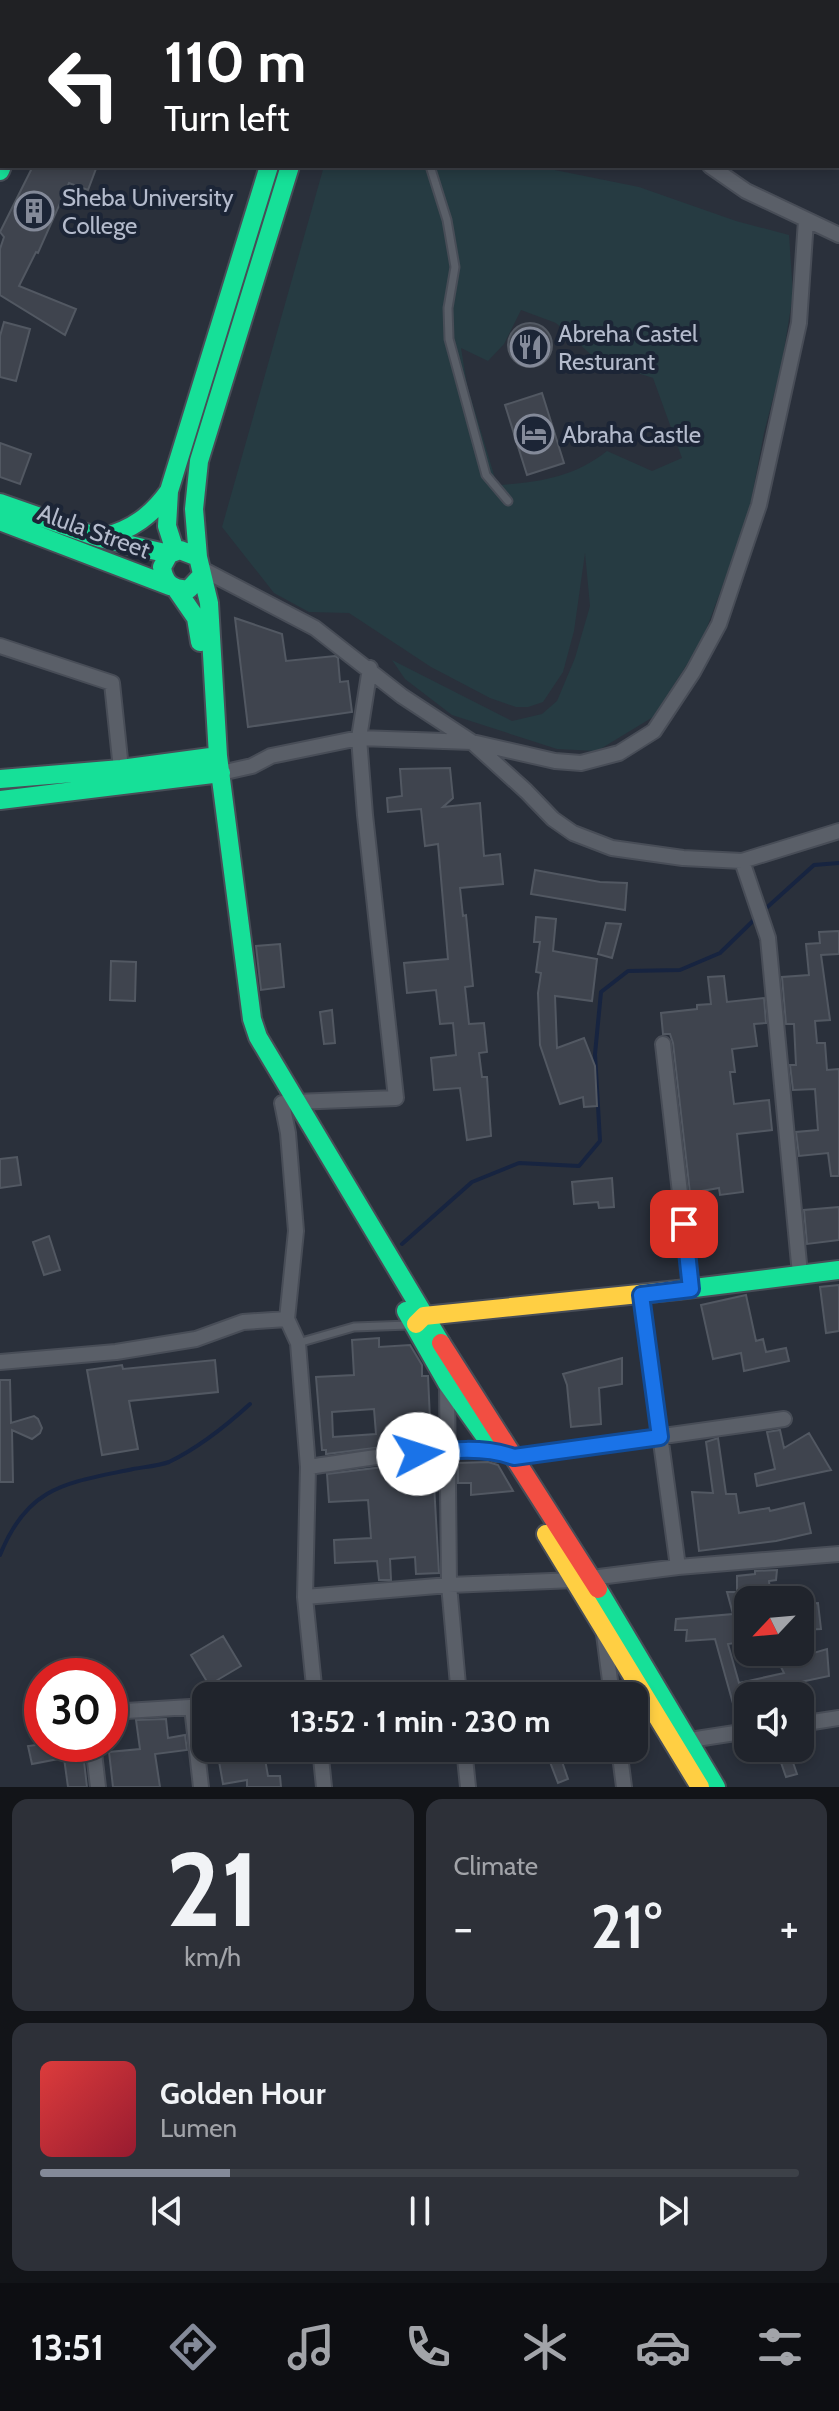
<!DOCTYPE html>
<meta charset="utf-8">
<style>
body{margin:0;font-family:Cabin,sans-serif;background:#2d3038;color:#f1f3f6;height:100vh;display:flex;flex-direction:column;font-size:30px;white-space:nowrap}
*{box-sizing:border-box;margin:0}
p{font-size:26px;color:#a2a4a9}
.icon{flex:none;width:44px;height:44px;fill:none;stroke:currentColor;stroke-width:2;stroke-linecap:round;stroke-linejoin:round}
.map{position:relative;height:1787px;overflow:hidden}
.drawer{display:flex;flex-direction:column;gap:12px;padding:12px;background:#121418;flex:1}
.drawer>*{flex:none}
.guide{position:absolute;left:0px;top:0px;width:840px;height:168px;box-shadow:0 4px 12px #0003,0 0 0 2px #3d4148;background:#202124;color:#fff;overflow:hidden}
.needle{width:52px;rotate:244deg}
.controls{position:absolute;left:734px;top:1586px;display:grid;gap:16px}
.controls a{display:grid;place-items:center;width:80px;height:80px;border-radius:16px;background:#20242c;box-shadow:0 4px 12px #0003,0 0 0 2px #3d4148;font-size:40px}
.speed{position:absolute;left:24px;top:1658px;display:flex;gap:16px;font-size:40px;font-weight:700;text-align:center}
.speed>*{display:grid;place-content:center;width:104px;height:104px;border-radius:50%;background:#20242c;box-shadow:0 4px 12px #0003,0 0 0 2px #3d4148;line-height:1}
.speed .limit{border:12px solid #d22;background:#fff;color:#111}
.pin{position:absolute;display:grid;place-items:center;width:68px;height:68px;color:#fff;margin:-34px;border-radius:16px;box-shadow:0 4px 12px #0006}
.me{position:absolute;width:88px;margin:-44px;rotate:85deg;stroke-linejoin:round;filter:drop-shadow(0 0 6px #0008)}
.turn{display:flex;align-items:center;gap:28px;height:168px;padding:0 32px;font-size:36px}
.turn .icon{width:104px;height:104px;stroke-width:2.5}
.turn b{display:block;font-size:56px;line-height:68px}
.big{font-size:60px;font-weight:700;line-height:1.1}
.drawer .card{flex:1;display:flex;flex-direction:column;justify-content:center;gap:12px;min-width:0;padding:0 28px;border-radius:16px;background:#2d3038}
.drawer .dial{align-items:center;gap:0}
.dial b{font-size:104px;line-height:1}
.song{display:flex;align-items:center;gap:24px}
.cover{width:96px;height:96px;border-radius:12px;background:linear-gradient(135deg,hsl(0 70% 55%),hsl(350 70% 35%))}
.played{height:8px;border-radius:4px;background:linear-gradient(90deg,#848a99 25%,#3d4148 25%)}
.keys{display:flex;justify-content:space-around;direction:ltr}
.heat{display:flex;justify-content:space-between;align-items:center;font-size:44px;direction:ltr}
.drawer .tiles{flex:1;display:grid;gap:12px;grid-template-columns:1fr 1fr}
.card:last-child{grid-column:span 2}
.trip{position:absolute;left:192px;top:1682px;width:456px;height:80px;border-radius:16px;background:#20242c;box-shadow:0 4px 12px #0003,0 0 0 2px #3d4148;font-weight:700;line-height:80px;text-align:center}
.menu{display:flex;height:128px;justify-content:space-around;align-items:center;background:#0d0e12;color:#a2a4a9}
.menu .icon{width:56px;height:56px}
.menu .selected{color:#848a99}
.menu b{font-size:36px;color:#f1f3f6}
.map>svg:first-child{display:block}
</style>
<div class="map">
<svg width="839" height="1787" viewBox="0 0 839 1787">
<rect width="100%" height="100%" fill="#2a303b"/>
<path fill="#263b42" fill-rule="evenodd" d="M324 166H535L639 187 736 221 789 235 793 294 782 363 764 433 748 517 702 641 653 717 597 751 557 749 452 715 405 679 392 660 512 721 542 714 557 701 575 658 590 606 585 553 574 631 563 672 543 702 528 707H516L490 698 431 667 349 613 309 612 274 593 222 527ZM521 310 556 323 597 360 653 378 682 458 652 471 607 451C575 477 537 483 497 485L467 385 461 348 488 361 504 344Z"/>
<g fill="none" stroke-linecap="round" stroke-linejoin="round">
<path stroke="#172440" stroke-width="4" d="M763 911 814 865 839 863
M402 1244 472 1182 519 1163 579 1166 600 1141 595 1054 601 992 628 971 680 970 720 953 757 917
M0 1555C28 1485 67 1483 133 1469 144 1467 158 1466 169 1462 198 1448 227 1425 250 1404"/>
</g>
<path fill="#3f444e" stroke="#525862" stroke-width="2" fill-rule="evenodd" d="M33 166H97L88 190 69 183 38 253 36 252 19 286 76 309 65 335 0 295V249L4 237 0 232Z
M4 322 30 329 16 381 0 377V336Z
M508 345a22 22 0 1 1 44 0a22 22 0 1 1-44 0Z
M542 393 564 463 527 475 505 405Z
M0 443 31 454 20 484 0 477Z
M235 618 282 634 286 661 335 656 338 658 340 682 348 681 352 712 248 727Z
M450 768 453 798 443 807 480 803 484 856 500 854 503 884 460 888 463 916 466 915 473 986 465 987 469 1024 484 1023 487 1052 479 1053 482 1077H487L491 1136 467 1140 460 1088 434 1090 431 1058 456 1055 453 1023 440 1024 436 990 407 993 404 963 448 959 438 844 425 846 421 809 388 812 387 798 402 796 400 769Z
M535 870 600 882 627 883 625 910 531 894Z
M536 917 556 919 553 951 597 959 592 1001 555 996 557 1048 584 1038 595 1066 597 1106 584 1107 583 1097 560 1104 540 1045 538 993 541 973 536 972 540 942H534Z
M606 923 621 924 612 958 598 954Z
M839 931V954L821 955 830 1020 815 1021 817 1043H825L827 1070 839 1069V1176H831L828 1153 799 1156 796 1132 818 1130 815 1089 793 1090 790 1065H796L794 1024H786L782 977 809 975 806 944 820 943 819 932Z
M280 944 284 987 261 990 256 946Z
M111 961 136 962 135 1001 110 1000Z
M724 976 727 1002 764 998 766 1023 754 1024 757 1046 732 1049 735 1072H730L734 1104 769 1100 772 1130 737 1134 743 1192 720 1195 719 1188 690 1193 673 1043 670 1034H663L661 1013 697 1009V1005L711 1004 708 977Z
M332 1010 335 1043 324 1044 320 1012Z
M17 1157 21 1185 0 1188V1159Z
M612 1178 614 1207 599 1208 598 1202 574 1204 572 1182Z
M839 1207V1240L807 1244 804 1210Z
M49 1236 60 1270 44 1275 33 1242Z
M839 1285V1331L826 1333 820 1287Z
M746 1295 756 1341 763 1339 766 1352 786 1348 789 1361 744 1371 741 1353 713 1359 701 1305Z
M379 1338V1347L410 1345 422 1365V1376H428L431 1441 326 1454V1450H322L316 1377 354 1375 352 1340ZM374 1409 376 1434 333 1437 332 1412Z
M622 1358V1384L599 1388 601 1424 571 1427 567 1385 563 1374Z
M215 1360 218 1392 129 1401 138 1449 102 1455 87 1370 122 1365 123 1369Z
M0 1380H10L11 1423 34 1416 38 1419 42 1428 40 1433 32 1439 12 1430 13 1482H0Z
M780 1430 784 1448 809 1433 831 1470 757 1486 755 1474 775 1469 767 1432Z
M718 1438 726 1494H736L739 1513 769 1508 770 1511 804 1503 811 1533 776 1541 699 1551 692 1492 713 1493 706 1442Z
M432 1461V1464H438V1484H434L439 1573 416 1574 415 1557 390 1559 391 1580H379L377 1561 335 1563 334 1540 371 1538 368 1500 329 1502 327 1474Z
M488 1462 498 1465 513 1491 471 1495V1483H458V1463Z
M777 1570 776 1580 769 1581 771 1600H748V1641L728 1644 739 1683 784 1673 779 1663 827 1649 829 1676 772 1688 773 1696H748V1717L737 1718 715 1639 686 1641 687 1630H675L676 1619 733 1614 727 1592H737V1576L755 1574V1571Z
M818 1603 821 1629 800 1630V1604Z
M223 1636 241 1666 209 1685 191 1655Z
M166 1719 168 1738 185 1735 187 1750 155 1754 160 1787H113L109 1752 140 1749 136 1720Z
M44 1744H82L87 1787H68L64 1758 32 1764 28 1746Z
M236 1748H263L268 1776H280L281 1787H247V1780L223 1784 217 1750Z
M776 1748H788L797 1774 786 1777Z
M558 1750 568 1779 558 1783 547 1754Z"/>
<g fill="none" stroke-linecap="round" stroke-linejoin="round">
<g stroke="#484d57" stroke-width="11">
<path id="lane" d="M430 166 447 220 455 267 448 308 449 339 486 475 508 501
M298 1343 354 1327 409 1325"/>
</g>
<g stroke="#484d57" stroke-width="18">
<path id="street" d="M295 0 300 2
M794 0 835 2
M0 14 2 15
M710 166 746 191 839 235
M202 569 315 628 402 696 472 742 526 791 553 819 573 833 612 848 683 858 742 861 839 831
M0 646 112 683 121 769
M221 773 252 766 271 756 359 738 472 742 555 761 581 763 619 753 654 731 693 672 719 624 759 505 799 323 806 220
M742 861 768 938 800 1274
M663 1044 691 1289
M295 1102 396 1098 365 815 359 738 370 668
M282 1103 288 1133 296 1231 287 1319 298 1343 308 1467 305 1597 315 1696
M641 1295 678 1567
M0 1362 116 1352 196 1339 243 1322 287 1319
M447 1383 449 1585 459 1696
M308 1467C363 1460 463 1439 514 1457L784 1419
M591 1578 678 1567 839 1554
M305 1597 449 1585 575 1580
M604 1634 612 1696
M192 1707 201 1787
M110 1712 206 1706
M800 1724 839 1718
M690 1740 748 1731
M93 1744 98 1787
M320 1748 324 1787
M464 1748 468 1787
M619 1748 624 1787"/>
</g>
<g stroke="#484d57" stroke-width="22">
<path id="fast" d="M61 0V2
M0 171 2 166
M0 503 100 538 169 554
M0 521 170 586
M103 537C132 530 152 515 169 491
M175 551 167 526 169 491 269 166
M198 557 194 509 199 461 290 166
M202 575 189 589C173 591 164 583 162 567L169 554 180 550 198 557 209 603 218 756 252 1019 258 1037 441 1343
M176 589 196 618 200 642
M0 779 121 769 218 756
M0 800 221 773
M678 1290 839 1270
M406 1311 447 1383 496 1452
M598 1589 716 1787"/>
</g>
<g stroke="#484d57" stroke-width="22">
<path id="slow" d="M838 153H839
M416 1324 424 1316 678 1290
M546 1534 700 1787"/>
</g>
<g stroke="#484d57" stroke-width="22">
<path id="jam" d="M324 2 325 0
M347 2 348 0
M441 1343 598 1589"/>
</g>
<use href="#lane" stroke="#5a5f68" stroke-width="7"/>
<use href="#street" stroke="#5a5f68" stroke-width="14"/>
<use href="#fast" stroke="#16e098" stroke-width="18"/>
<use href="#slow" stroke="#ffcf43" stroke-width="18"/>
<use href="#jam" stroke="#f24e42" stroke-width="18"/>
</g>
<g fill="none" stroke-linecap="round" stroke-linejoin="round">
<g stroke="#114b97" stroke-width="20">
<path id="route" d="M418 1454C450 1450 483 1446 514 1457L660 1437 641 1295 691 1289 684 1224"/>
</g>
<use href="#route" stroke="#1a73e8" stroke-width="14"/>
</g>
<defs>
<g id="building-ring" transform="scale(2)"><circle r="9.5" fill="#1c2536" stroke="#848a99" stroke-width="1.5"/><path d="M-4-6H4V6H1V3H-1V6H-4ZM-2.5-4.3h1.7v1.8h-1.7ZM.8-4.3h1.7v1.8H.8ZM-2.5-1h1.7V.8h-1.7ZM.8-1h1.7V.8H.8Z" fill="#848a99"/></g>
<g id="restaurant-ring" transform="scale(2)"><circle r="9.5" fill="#1c2536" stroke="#848a99" stroke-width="1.5"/><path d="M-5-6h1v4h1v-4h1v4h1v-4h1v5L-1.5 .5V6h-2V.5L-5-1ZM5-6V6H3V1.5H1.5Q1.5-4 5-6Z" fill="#848a99"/></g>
<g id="hotel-ring" transform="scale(2)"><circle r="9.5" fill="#1c2536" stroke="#848a99" stroke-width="1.5"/><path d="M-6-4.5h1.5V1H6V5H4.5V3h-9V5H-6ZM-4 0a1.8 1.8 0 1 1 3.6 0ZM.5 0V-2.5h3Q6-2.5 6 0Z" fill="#848a99"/></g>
</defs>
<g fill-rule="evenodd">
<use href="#building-ring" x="34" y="211"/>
<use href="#restaurant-ring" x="530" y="347"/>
<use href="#hotel-ring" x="534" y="434"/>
</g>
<g text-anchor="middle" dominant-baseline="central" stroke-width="8" stroke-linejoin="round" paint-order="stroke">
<g font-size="24" fill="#b4bbcc" stroke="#1c2536" text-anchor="start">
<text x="62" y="197">Sheba University<tspan x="62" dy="28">College</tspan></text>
<text x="558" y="333">Abreha Castel<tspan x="558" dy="28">Resturant</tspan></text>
<text x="562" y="434">Abraha Castle</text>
</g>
<g font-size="24" fill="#b4bbcc" stroke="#1c2536">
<text transform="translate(94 531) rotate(20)">Alula Street</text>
</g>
</g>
</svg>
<div class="controls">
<a><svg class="needle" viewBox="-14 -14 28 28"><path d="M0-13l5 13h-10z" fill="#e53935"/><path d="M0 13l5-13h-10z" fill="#a2a4a9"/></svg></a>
<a><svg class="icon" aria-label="sound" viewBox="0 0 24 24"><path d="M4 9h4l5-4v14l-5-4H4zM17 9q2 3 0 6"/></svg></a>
</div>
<div class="speed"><div class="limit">30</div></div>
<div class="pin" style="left:684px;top:1224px;background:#d93025"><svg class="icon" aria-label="arrive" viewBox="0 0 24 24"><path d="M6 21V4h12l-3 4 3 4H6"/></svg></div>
<svg class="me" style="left:418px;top:1454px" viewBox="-20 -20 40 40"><circle r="19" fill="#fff"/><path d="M0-13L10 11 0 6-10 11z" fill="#1a73e8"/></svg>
<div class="trip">13:52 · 1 min · 230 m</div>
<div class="guide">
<div class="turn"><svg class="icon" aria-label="left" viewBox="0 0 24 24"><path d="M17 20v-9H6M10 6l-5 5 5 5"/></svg><div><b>110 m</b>Turn left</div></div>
</div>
</div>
<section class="drawer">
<div class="tiles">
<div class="card dial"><b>21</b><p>km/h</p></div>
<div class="card"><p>Climate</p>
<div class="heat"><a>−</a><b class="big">21°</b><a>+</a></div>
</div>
<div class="card">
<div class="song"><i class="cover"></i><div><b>Golden Hour</b><p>Lumen</p></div></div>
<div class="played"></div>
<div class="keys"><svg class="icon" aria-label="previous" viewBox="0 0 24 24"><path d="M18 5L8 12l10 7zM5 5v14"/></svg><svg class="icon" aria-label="pause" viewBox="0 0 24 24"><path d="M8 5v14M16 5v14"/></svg><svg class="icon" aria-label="next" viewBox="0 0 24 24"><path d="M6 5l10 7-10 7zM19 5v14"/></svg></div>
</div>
</div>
</section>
<nav class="menu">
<b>13:51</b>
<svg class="icon selected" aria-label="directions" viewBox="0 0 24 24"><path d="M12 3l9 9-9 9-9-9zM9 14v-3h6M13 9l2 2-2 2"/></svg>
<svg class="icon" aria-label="music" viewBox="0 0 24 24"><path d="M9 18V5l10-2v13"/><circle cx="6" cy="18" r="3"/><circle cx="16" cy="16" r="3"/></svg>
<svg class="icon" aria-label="phone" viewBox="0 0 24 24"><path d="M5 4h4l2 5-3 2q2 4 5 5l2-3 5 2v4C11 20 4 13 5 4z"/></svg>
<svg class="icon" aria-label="climate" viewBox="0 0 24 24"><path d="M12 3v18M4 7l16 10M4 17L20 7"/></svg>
<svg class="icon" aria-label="car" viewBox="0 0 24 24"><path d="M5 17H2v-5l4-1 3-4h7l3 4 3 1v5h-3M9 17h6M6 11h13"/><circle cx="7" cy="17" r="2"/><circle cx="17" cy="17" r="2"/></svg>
<svg class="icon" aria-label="filters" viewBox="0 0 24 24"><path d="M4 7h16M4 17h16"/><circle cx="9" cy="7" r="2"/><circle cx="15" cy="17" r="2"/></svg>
</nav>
